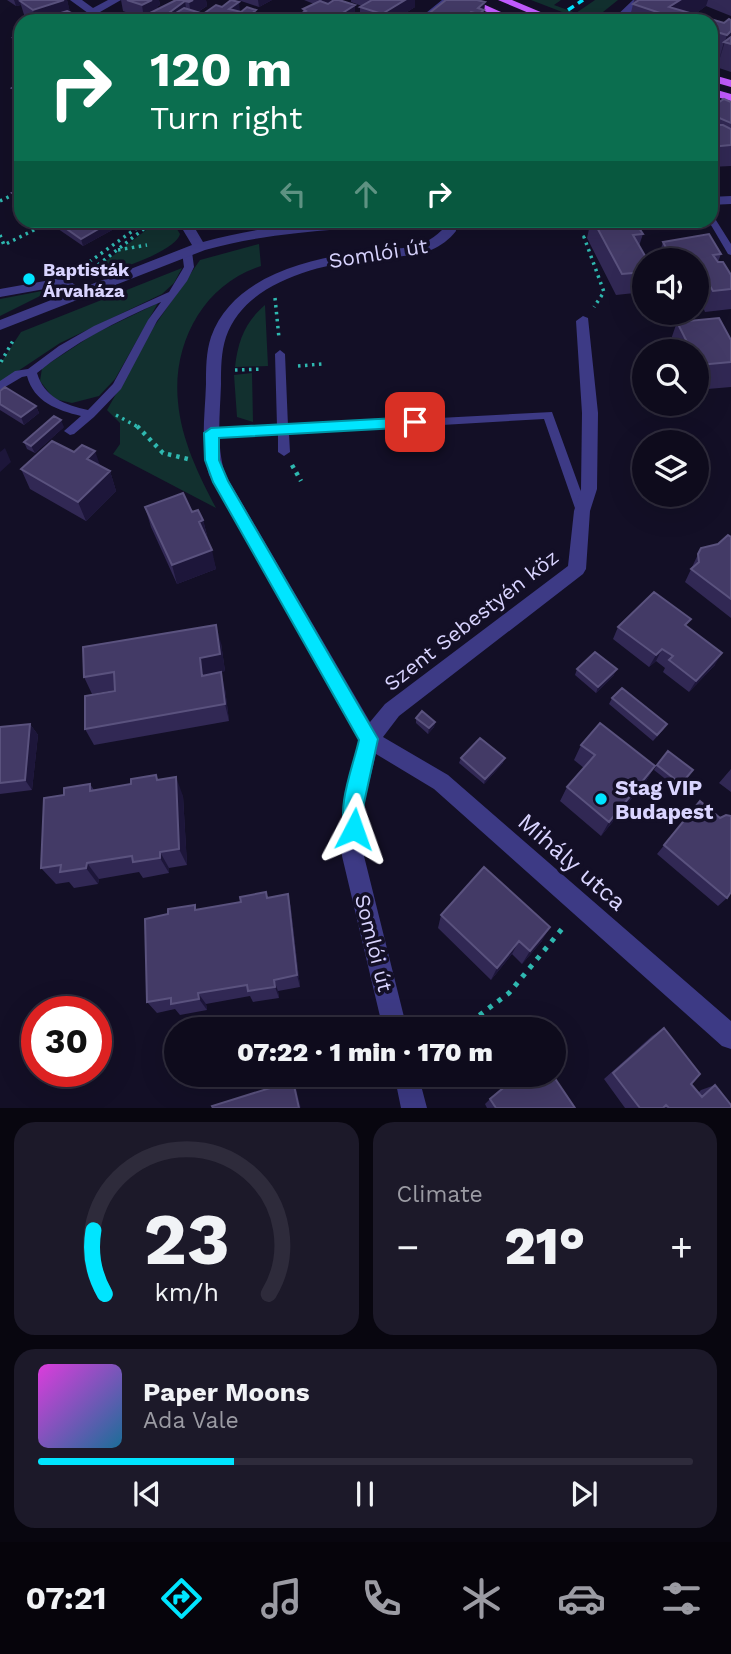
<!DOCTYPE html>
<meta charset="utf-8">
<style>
body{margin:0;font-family:"Work Sans",sans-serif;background:#1c1929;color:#f1f3f6;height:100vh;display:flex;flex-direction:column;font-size:26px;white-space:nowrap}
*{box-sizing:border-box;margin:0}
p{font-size:23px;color:#9b9ba3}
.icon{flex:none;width:38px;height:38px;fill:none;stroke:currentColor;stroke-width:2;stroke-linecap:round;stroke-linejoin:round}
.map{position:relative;height:1108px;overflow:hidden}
.drawer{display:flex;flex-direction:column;gap:14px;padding:14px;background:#08060f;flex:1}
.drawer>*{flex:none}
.hud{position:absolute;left:14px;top:14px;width:704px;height:214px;border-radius:21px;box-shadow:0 7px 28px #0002,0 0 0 2px #2e2b3b;background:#0b6e4f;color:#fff;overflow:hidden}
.tools{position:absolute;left:632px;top:248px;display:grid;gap:14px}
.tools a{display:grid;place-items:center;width:77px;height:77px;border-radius:50%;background:#0e0b1c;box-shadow:0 7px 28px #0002,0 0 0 2px #2e2b3b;font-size:35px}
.speed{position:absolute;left:21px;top:996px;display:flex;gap:14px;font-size:35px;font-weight:700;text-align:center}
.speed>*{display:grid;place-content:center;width:91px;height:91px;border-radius:50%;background:#0e0b1c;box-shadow:0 7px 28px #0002,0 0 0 2px #2e2b3b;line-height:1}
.speed .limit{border:10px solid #d22;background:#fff;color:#111}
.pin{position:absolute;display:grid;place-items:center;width:60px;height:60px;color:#fff;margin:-30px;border-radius:14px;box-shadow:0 4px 10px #0006}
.me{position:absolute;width:77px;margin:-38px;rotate:4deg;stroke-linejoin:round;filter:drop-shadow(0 0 5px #0008)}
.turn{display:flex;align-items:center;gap:24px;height:147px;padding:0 21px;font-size:32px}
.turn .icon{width:91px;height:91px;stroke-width:2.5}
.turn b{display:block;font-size:49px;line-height:60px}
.lanes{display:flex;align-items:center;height:66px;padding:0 21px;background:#0003;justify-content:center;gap:35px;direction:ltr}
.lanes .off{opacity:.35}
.big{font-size:52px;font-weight:800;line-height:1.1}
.drawer .card{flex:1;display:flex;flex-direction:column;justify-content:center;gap:10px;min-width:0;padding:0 24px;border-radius:21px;background:#1c1929}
.drawer .dial{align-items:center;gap:0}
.dial svg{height:182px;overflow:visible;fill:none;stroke:#2e2b3b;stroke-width:7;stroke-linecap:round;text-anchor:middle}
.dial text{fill:#f1f3f6;stroke:none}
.song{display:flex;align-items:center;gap:21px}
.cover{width:84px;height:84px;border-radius:10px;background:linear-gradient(135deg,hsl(300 70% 55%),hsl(200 70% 35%))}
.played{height:7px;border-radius:4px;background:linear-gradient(90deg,#00e5ff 30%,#2e2b3b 30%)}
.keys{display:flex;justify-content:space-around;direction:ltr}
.heat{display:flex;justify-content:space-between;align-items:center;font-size:38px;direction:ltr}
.drawer .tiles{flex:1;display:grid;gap:14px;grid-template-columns:1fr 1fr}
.card:last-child{grid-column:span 2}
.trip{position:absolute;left:164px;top:1017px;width:402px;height:70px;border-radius:35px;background:#0e0b1c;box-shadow:0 7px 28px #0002,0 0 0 2px #2e2b3b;font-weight:800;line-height:70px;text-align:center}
.tab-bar{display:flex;height:112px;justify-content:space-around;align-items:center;background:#06040b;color:#9b9ba3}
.tab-bar .icon{width:49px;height:49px}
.tab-bar .current{color:#00e5ff}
.tab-bar b{font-size:32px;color:#f1f3f6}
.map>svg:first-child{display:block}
</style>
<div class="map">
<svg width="731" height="1108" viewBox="0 0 731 1108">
<rect width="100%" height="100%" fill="#130f26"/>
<path fill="#12302f" d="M531 0H561L554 5 576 13 595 0H618L593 20H583Z
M159 220 172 221 180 234C175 254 91 281 69 278L101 265Z
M259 244 261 266C203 284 172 344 178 402 181 439 199 476 216 508L113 454 120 444V423L107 410 153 328 200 260Z
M182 268 174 283 162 294 60 343 0 383V364L21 332Z
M42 291H50L0 316V299Z
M158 303 115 379 99 396 72 403 54 399 40 381 42 368 94 334Z
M265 305 268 366 235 367C238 341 245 322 265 305Z
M252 373 253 422 237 417 234 375Z"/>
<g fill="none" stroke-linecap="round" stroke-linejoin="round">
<path stroke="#2fb8b0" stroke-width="3.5" stroke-dasharray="2.5 4.5" stroke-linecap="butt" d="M0 201 21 191
M624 220 631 232
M0 235 4 245 48 223
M592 236 584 237 604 292 594 307
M118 250 147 245
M98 265 155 220
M78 270 148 220
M275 298 279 338
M1 362 14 339
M298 366 322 364
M235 370 262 369
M116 415 138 427"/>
<path stroke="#2fb8b0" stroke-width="4.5" stroke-dasharray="3.5 5" stroke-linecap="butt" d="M137 426 163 453 192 460
M292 465 301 481"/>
<path stroke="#2fb8b0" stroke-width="5" stroke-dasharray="4.5 7" stroke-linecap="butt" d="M461 1029 509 993 566 924"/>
<path fill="#3d3a85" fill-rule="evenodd" d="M710 214 714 217 731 244V255L728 254 708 220H710Z
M187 249 192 252 194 267 187 281 157 321 121 389 94 417 74 434 70 435 64 431 81 416C57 410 34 402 27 376L22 377 0 390V381L15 371 28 369 59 346 94 326 169 292 184 267 182 252ZM161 302 148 320 113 384 88 410C65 405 44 397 37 373 74 343 116 321 161 302Z
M280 350 285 354 288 426 552 412 588 511 582 516 576 511 544 419 289 434 290 452 284 456 278 452V434L207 437 205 434 211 430 277 426 275 354Z"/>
<path fill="#3d3a85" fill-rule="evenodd" d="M70 0H82L93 8 108 0H121L100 12 111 21H99Z
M443 220H455L456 231C433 260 401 255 368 259 318 265 245 282 226 337 221 352 221 369 221 384 220 415 216 445 225 474L370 722 385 704 568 566 574 511 581 489 582 413 576 321 583 316 588 318 598 413 597 489 590 511 586 569 583 574 399 716 383 737 448 775 731 1021V1049L722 1046 434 789 376 754 364 803V856L407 1029H383L342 856 344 803 359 740 209 475C200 445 205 415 206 384 206 369 206 352 211 337 233 275 311 258 368 251 397 247 420 252 442 230Z
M56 279 70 281 85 293 78 297 56 287 0 297V289Z
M394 1074H418L427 1108H401Z"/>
<path fill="#3d3a85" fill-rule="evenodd" d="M442 0H453L427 21H416Z
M633 0H644L622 21H611Z
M731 196V204L710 205V197Z
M177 220H190L203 242C278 221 353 220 430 220L424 224C350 229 276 230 205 250L0 330V320L192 245Z"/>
<path fill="#c25bff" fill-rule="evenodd" d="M460 0H474L521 21H507Z
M498 0H512L562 21H548Z
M710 74 731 80V87L710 81Z
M710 88 731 94V101L710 95Z"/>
<path stroke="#00e5ff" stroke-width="3.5" stroke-dasharray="7 5" stroke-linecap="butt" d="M568 10 583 0"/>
</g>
<path fill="#312854" d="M7 0H67L70 13 88 21H26L21 5 16 6Z
M121 0H159L160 5 158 6V9L175 0H206L207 6 198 12 204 14 240 12 257 21H150L149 17 144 19 123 11Z
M238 0H272L259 7Z
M304 0H332L328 3 355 21H301L300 14 303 13V9L314 4Z
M351 0H415V7L393 21H360V7L362 6 351 2Z
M634 0H731V16L706 6 695 14 724 23 731 20V72L710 65V21H629Z
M485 2 483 21H423V18Z
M21 36V51L15 46 13 38Z
M21 82V104L17 103 12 88Z
M731 102V166L710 167V108Z
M21 189V205L15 201 12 193Z
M45 220H116L113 223 114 229 83 246Z
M591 220H623L628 229 643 234 639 246 644 261V292L616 295 587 238Z
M663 242 721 254 718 262 731 275V309L705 312 703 307H696V261H657Z
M677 322 731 340V387L696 390V352H670L668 348Z
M0 391 36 406 39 413 24 425 0 410Z
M64 427 35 453 27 449 24 442Z
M101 467 110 471 116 491 86 521 30 489 21 469Z
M145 507 192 512 203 520 216 569 177 584 151 527Z
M731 537V618L685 582 701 548 718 544Z
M618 627H687L715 665 689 692 663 672 665 668 656 661 649 667 613 639Z
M221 643 225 671 205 675 225 689 229 721 94 745 85 729 115 690 92 694 84 677Z
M577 669 614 675 596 693 575 675Z
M612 698 667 724 663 730 653 741 609 704Z
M416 718 435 722 434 727 428 734 416 723Z
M30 724 38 735 32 790 0 794V727Z
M581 745 655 766 646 781 601 836 560 801 567 787 584 768 574 760Z
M461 758 503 763 484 784 459 763Z
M657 765 693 770 678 789 654 770Z
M731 769V792L719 783Z
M158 780 183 796 187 865 169 868V873L143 878 139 872 99 879 98 884 74 888 69 882 56 884 41 868 64 795 90 784 94 790Z
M700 801 727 898 718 906 657 854Z
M266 892 268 898 288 894 291 909 300 987 278 991 279 998 253 1002 250 996 206 1004 207 1010 180 1015 175 1009 157 1013 147 1002 197 910 241 902Z
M441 915 542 941 522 964 512 954 491 980 438 928Z
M664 1028 691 1084 698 1093 701 1090 715 1085 731 1108H625L604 1079 652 1036Z
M490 1099 575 1108H487L485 1104Z"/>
<path fill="#1d163a" d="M14 0H35L20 1 21 5 16 6Z
M64 0H67L72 19H42V21H36L33 10Z
M151 0H159L160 5 158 6 159 11 148 14 149 17 144 19 142 5Z
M193 0H206L207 6 191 16 189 2Z
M258 0H272L259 7Z
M322 0H332V1L322 7Z
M405 0H415V7L393 21H382V14Z
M680 0H708L706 6 686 21 669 7Z
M185 1 187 15 180 19 171 16 172 21H163L162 18Z
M239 2 241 21 229 9Z
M485 2 483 21H478V8Z
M355 5V21H334L341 14Z
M256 10 257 21H250V15Z
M471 12 470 21H459Z
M731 31V44L724 42 717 67 727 35Z
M107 220H116L113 223 114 229 83 246 81 239Z
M36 406 39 413 24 425 21 417Z
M61 420 64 427 35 453 31 446Z
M5 448 11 462 0 472V452Z
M95 451 102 471 87 459Z
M110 471 116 491 86 521 78 502Z
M203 520 208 540 199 522Z
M212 550 216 569 177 584 172 565Z
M216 625 221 643 225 671 202 676 200 658Z
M662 649 656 661 649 667 656 655Z
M722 653 715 665 689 692 696 681Z
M617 669 614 675 596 693 598 687Z
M221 672 225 689 229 721 225 704Z
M435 722 434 727 428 734 429 728Z
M30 724 38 735 32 790 25 780Z
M505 758 503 763 484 784 485 779Z
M655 766 646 781 601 836 609 822Z
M176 777 183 796 187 865 179 849Z
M160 852 169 868V873L160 858Z
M87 863 99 879 98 884 86 868Z
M288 894 291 909 300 987 297 975Z
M550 927 542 941 522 964 530 951Z
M519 941 512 954 491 980 497 968Z
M274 980 278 991 279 998 275 987Z
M198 993 206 1004 207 1010 199 999Z
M293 1081 296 1088 301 1108H299Z"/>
<path fill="#433a66" stroke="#5a527e" stroke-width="2" d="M22 0H64L33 10 20 1Z
M127 0H152L142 5Z
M176 0H193L189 2 185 1 162 18 148 14Z
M231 0 239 2 229 9 241 12 247 7 256 10 250 15 256 16 250 21H193L216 5 222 7Z
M334 0H339L355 5 341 14 346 15 334 21H322L300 14 306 11 303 9 320 1 328 4Z
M372 0H405L382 14 360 7Z
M446 0H477L485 2 478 8 484 10 479 14 471 12 459 21H434L423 18Z
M639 0H680L669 7 724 23 729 19 731 20V31L727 35 710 30V21H684L633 4Z
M184 8 204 14 192 21H176L180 19 171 16Z
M67 11 88 21H44L42 19Z
M21 36V45H20L13 38Z
M731 37V44L724 42Z
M21 82V91L12 88Z
M724 99 731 102V123L710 114V108Z
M710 125H723L731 129V145L710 147Z
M21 189V199L12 193Z
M54 220H111L112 221 81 239Z
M593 220H623L628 229 639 228 643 234 633 235 648 261H644V272L622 274Z
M709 234 721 254 713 255 718 262H723L731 275V289L713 291 710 286 696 287V261H673L663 242Z
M719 318 731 340V362L699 365 696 360V352H692L677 322Z
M5 387 36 406 21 417 0 404V391Z
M54 416 61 420 31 446 24 442Z
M52 441 74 452 82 445 95 451 87 459 110 471 78 502 21 469Z
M183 493 192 512 198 510 203 520 199 522 212 550 172 565 145 507Z
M728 535 731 537V599L691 569 699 562 698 554 701 548 718 544Z
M654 592 691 619 685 625 722 653 696 681 669 660 673 656 662 649 656 655 618 627Z
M216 625 220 654 200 658 202 676 221 672 225 704 85 729V696L115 691 114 672 84 677 83 647Z
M595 652 617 669 598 687 577 669Z
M622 688 667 724 657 735 612 698Z
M422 711 435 722 429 728 416 718Z
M600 723 655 766 609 822 567 787 595 755 581 745Z
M30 724 25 780 0 783V727Z
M480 738 505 758 485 779 461 758Z
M668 751 693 770 681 784 657 765Z
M156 775 157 780 176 777 179 849 160 852V858L133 862 132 856 87 863 86 868 60 872 61 865 41 868 44 798 64 795V788L90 784V791L131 784V779Z
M700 801 720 818 726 815 731 816V892L727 898 664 845Z
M484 867 550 927 530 951 519 941 497 968 441 915Z
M266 892 267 898 288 894 297 975 274 980 275 987 248 991 247 985 198 993 199 999 171 1004V998L147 1002 145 919 168 914V909L195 905V910L241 902 240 897Z
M664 1028 700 1074 691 1084 702 1097 715 1085 731 1105V1108H669L666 1105 663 1108H640L613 1073Z
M520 1074H552L575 1108H496L490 1099Z
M293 1081 299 1108H213L212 1106Z"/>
<path fill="#00e5ff" stroke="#0095a6" stroke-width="2" d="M415 417 423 422 415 427 219 438V460L228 481 378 739 364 803 360 836 354 839 347 836C335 809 353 767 359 740L213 482 205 460 204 433 211 428Z"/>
<g fill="#00e5ff" stroke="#130f26" stroke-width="2.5">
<circle cx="29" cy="279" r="7"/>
<circle cx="601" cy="799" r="7"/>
</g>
<g text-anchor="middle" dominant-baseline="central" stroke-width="7" stroke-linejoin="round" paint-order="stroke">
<g font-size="18" font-weight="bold" fill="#d9d4ff" stroke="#130f26" text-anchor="start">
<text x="43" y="269">Baptisták<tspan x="43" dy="21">Árvaháza</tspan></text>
</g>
<g font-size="21" fill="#d9d4ff" stroke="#130f26">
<text transform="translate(378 253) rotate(-9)">Somlói út</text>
<text transform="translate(471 620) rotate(-38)">Szent Sebestyén köz</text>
<text transform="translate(374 943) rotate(76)">Somlói út</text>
</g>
<g font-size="21" font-weight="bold" fill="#d9d4ff" stroke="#130f26" text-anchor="start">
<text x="615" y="787">Stag VIP<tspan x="615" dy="24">Budapest</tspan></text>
</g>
<g font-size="24" fill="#d9d4ff" stroke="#130f26">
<text transform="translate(572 862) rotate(41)">Mihály utca</text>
</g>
</g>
</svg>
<div class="tools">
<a><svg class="icon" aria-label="sound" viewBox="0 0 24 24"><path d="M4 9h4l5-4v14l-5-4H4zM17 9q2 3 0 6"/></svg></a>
<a><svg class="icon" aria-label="search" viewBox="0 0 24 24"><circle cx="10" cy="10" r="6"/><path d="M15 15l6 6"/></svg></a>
<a><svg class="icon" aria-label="layers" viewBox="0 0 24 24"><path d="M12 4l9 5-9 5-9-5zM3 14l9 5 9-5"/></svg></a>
</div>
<div class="speed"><div class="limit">30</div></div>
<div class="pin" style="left:415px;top:422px;background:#d93025"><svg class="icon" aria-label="arrive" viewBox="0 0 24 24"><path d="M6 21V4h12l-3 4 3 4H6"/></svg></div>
<svg class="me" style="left:354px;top:829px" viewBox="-20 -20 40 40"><path d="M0-17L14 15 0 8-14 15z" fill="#00e5ff" stroke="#fff" stroke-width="4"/></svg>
<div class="trip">07:22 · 1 min · 170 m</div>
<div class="hud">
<div class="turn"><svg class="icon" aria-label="right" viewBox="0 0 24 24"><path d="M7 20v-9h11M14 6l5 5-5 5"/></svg><div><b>120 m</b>Turn right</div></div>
<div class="lanes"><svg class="icon off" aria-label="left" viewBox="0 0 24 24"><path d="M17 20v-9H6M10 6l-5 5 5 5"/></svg><svg class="icon off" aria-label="ahead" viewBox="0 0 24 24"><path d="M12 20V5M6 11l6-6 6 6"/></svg><svg class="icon" aria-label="right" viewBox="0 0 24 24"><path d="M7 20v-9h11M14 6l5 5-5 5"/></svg></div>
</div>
</div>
<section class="drawer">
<div class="tiles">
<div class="card dial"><svg viewBox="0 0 100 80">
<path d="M14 69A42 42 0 1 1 86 69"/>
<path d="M14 69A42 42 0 0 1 9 41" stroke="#00e5ff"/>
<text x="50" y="56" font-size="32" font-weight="700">23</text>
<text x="50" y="72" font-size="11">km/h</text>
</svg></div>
<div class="card"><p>Climate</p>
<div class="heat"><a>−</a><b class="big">21°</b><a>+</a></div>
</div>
<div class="card">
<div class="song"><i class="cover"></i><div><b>Paper Moons</b><p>Ada Vale</p></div></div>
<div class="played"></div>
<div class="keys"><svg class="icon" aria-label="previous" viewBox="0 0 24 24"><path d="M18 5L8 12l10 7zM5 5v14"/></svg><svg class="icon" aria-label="pause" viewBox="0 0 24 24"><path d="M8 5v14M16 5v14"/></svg><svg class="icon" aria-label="next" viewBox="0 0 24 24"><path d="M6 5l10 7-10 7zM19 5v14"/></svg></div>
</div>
</div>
</section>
<nav class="tab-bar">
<b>07:21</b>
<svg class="icon current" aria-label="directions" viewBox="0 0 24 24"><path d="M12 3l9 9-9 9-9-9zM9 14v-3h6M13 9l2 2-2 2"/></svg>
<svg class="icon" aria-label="music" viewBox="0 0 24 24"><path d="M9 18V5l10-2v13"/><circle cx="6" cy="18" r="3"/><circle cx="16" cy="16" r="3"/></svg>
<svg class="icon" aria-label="phone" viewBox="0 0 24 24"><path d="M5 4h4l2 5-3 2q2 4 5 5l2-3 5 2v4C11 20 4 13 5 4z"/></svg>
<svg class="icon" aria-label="climate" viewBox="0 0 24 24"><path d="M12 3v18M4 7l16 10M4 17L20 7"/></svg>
<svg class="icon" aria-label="car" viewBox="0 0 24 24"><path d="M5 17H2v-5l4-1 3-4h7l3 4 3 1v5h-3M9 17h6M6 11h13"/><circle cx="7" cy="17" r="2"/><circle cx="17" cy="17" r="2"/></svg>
<svg class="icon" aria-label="filters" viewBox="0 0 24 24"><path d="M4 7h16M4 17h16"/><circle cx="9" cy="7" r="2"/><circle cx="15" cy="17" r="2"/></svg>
</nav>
